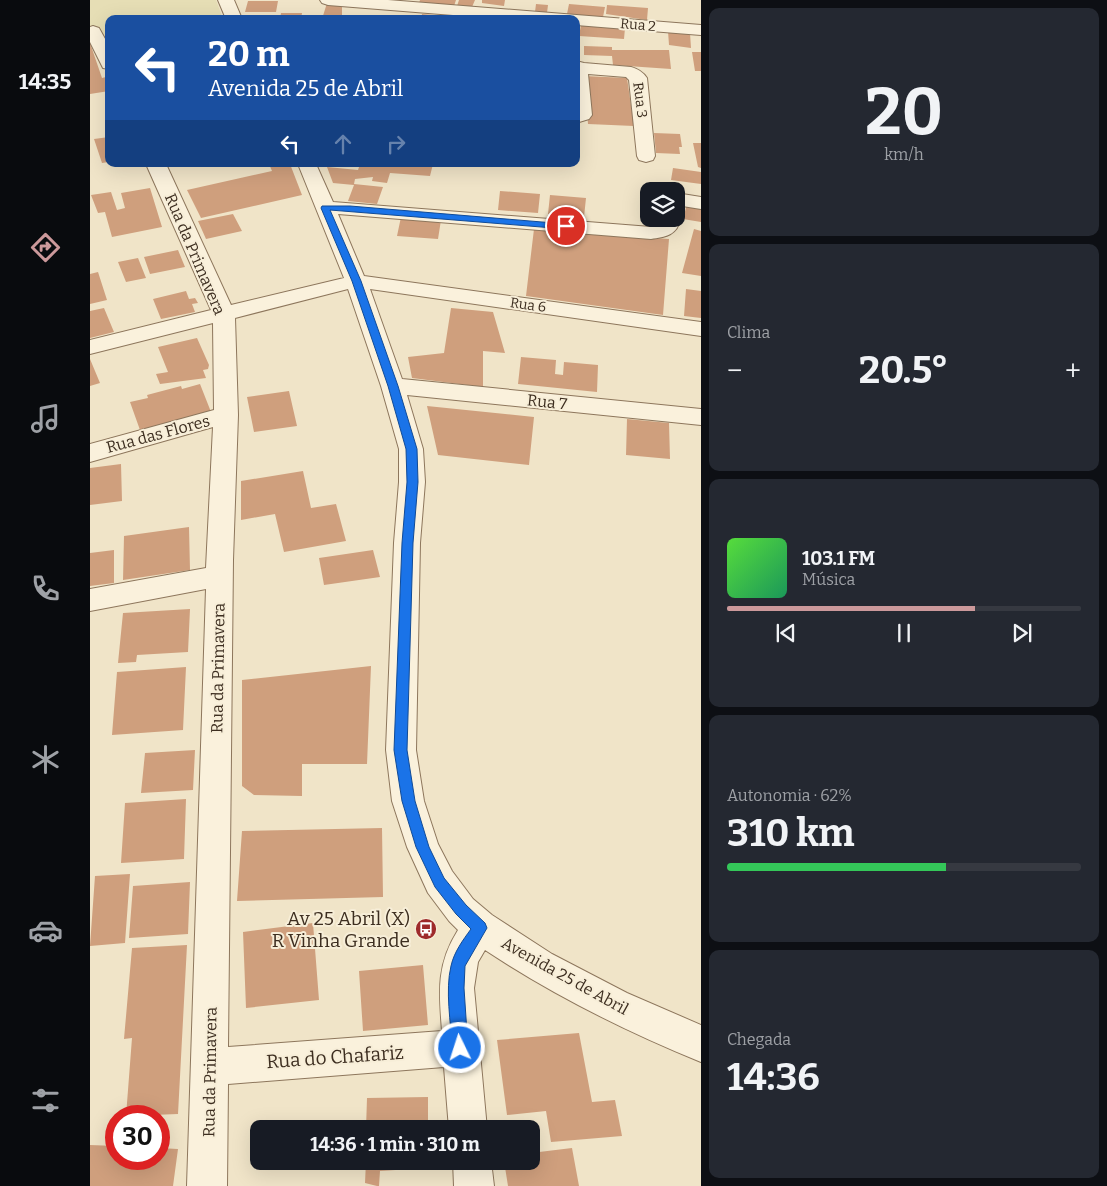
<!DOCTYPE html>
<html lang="pt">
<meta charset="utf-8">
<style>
body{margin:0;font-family:Bitter,serif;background:#242831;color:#f1f3f6;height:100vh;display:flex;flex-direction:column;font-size:19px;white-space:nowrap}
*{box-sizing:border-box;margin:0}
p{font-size:16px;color:#9ea1a6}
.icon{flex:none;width:28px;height:28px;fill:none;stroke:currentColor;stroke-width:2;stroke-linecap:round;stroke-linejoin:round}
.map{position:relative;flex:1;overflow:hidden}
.panel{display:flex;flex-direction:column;gap:8px;padding:8px;background:#0d0f14;width:406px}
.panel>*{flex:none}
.banner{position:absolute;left:15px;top:15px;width:475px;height:152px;border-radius:10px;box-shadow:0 5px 20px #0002;background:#1a4fa0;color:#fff;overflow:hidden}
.fabs{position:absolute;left:550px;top:182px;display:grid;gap:10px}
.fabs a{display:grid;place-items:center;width:45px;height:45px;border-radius:10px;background:#171b24;box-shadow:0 5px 20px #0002;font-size:25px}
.speed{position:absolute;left:15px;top:1105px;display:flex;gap:10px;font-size:25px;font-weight:700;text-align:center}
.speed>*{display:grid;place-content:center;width:65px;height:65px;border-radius:50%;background:#171b24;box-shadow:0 5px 20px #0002;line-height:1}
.speed .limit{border:8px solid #d22;background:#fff;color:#111}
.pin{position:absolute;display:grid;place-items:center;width:42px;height:42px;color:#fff;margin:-21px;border:2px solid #fff;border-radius:50%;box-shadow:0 1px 5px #0007}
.me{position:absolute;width:55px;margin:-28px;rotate:356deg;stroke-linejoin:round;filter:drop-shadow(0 0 4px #0008)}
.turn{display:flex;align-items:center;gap:18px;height:105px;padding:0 20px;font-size:22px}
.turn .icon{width:65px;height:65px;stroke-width:2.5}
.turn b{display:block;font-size:35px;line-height:42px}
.lanes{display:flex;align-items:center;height:48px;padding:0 20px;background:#0003;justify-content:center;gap:25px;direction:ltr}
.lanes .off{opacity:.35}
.big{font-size:38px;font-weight:700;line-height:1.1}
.panel .widget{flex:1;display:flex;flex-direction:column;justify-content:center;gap:8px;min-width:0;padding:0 18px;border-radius:10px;background:#242831}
.panel .dial{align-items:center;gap:0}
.dial b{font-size:65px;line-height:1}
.song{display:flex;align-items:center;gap:15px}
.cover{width:60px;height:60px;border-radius:8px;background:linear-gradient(135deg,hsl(110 70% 55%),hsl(150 70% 35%))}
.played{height:5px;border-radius:2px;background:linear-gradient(90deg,#cc999b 70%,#363941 70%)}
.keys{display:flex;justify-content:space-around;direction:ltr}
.heat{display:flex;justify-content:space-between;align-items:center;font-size:28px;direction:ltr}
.charge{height:8px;border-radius:4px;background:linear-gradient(90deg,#34c759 62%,#363941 0)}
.trip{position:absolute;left:160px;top:1120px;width:290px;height:50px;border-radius:10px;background:#171b24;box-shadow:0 5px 20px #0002;font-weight:700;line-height:50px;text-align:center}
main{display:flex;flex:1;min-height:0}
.tabs{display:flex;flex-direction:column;width:90px;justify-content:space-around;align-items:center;background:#090b0e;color:#9ea1a6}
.tabs .icon{width:35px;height:35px}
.tabs .selected{color:#cc999b}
.tabs b{font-size:22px;color:#f1f3f6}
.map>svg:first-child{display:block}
</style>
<main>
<nav class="tabs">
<b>14:35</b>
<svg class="icon selected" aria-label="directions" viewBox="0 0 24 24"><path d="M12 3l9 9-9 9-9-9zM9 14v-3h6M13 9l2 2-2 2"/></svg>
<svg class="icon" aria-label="music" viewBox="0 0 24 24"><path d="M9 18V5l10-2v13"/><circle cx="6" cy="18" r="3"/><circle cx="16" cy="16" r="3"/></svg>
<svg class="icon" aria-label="phone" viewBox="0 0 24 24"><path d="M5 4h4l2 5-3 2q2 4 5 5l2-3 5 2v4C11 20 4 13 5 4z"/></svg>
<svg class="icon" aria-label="climate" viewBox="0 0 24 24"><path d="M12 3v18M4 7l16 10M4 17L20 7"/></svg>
<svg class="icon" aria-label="car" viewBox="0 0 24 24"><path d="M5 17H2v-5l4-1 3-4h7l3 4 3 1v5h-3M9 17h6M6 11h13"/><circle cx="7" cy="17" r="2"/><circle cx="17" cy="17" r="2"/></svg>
<svg class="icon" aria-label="filters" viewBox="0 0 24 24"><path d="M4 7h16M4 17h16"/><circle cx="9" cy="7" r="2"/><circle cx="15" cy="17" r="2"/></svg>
</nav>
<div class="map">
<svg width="611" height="1186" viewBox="0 0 611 1186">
<rect width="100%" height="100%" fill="#f0e4c8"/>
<path fill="#e6deb5" d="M0 0H126L133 19H19V38L16 35 0 38Z"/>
<path fill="#cf9f7d" d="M330 0H366L364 6 329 3Z
M369 0H385L382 7 367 6Z
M392 0H415L414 6 392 3Z
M158 1H188L186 12H155Z
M237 3 252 4V19H232Z
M446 4 458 5 457 13 445 12Z
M479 4 515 7 513 17 477 14Z
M517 5 558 8 557 20 516 14Z
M191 13H212L211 19H190Z
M332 14 356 16 355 19H331Z
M368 14 394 15 393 19H367Z
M491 25 535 28 534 39 489 36Z
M578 31 600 33 601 48 579 45Z
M0 43 12 78 16 77 19 84V91L0 94Z
M494 46 522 47V50H579L581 69 523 65 522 56 494 55Z
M602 52H611V71H605Z
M494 76 537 78 544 126 498 124Z
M564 133 590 134 592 147H589L590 154 566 153Z
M19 137V162L12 163 4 139Z
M603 143H611V168L608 167Z
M179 164H200L212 195 111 218 97 190 182 171Z
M270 164H343L340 176 300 173 297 183 282 181 283 177 265 179 264 184 293 187 287 204 258 201 264 185 243 183 237 167 268 170Z
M583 168 611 172V184L581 180Z
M60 188 72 227 22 237 15 212 8 213 1 195 21 192 27 210 35 208 31 193Z
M410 191 450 194 448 213 408 210Z
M460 195 496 198 494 217 458 214Z
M597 204 611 206V222L593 219Z
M143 214 152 231 116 239 108 221Z
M311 217 351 220 348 239 307 236Z
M444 229 579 239 573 315 436 296Z
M604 229 611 231V276L592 273Z
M88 250 95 267 60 274 54 257Z
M48 258 56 278 36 282 28 262Z
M8 272 17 300 0 304V274Z
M596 289 611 291V318L594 316Z
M96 291 99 299 105 298 108 303 102 304 105 312 71 319 63 299Z
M14 308 24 332 0 338V311Z
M361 308 403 312 415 353 393 351V387L322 378 318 357 354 353Z
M107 338 119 365 118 369 113 370 116 378 70 384 66 374 78 372 68 347Z
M431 357 466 360 465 374 473 375 474 362 508 365 507 392 428 384Z
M0 359 10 383 0 386Z
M110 384 121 412 50 430 40 402 58 398 57 395 91 386 92 389Z
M199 391 207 426 164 432 157 397Z
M337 406 444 417 439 465 348 455Z
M537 419 579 423 580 459 536 455Z
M31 464 32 501 0 505V468Z
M213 471 221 508 246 504 256 541 194 552 185 514 151 520V481Z
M99 527 100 570 33 580 34 536Z
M24 550V583L0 586V553Z
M283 550 290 577 234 585 229 558Z
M100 609 98 652 47 655 46 662 28 663 33 613Z
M281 666 277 764H212V796L164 795 152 786V680Z
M96 667 93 730 22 735 27 672Z
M105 750 103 790 51 793 55 753Z
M96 799 94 859 31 863 35 803Z
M292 828 293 897 147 901 152 831Z
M40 874 35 943 0 946 5 876Z
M100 882 98 934 39 938 43 886Z
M223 923 229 1000 156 1008 153 932Z
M97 945 88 1114 36 1116 42 1038 34 1039 42 948Z
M333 965 338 1025 273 1031 269 971Z
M489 1033 502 1102 525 1100 532 1136 461 1142 456 1111 417 1115 407 1040Z
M338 1097V1129H276L277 1098Z
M0 1145 26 1146V1159H69V1148L88 1149 83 1186H0Z
M482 1148 489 1186H418L414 1161H441V1153Z
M276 1161H337V1168L290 1171 289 1186H287L275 1183Z"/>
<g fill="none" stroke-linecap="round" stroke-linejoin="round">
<g stroke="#8d765c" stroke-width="2">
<path id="minor" d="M128 0H144L152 19H136Z
M230 0H298L611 25V35L486 25V19H413L238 5 232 3Z
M3 26 9 28 19 46V69L13 68 0 42V27Z
M486 61 494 63 541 67C548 69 553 72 557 78L565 156 563 160 556 162 549 160 547 156 539 80 536 77 498 74 502 115 499 119 486 123Z
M56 164H76L141 305 254 278 208 164H226L243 202 561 227 569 224 570 219H586V215L590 219C588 235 575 237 561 239L248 214 274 276 611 322V336L280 289 312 379 611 409V425L317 395 333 449 335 482 330 543 326 750 334 801 348 844 362 871 383 899 402 915 462 954 537 993 611 1025V1062C535 1031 463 995 395 950L388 962 384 988 397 1129H359L354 1067 138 1084 137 1186H97L116 589 0 611V589L116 568 123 427 0 462V444L124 410 123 323 0 354V340L121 310ZM258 289 291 386 309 449V482L304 543 296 750 302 801 317 847 338 893 359 921 368 930C346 965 349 992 352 1031L138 1047 143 560 148 415 145 318Z
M586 193 611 197V209L586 205Z
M363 1161H401L404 1186H364Z"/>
</g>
<use href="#minor" fill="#faf1dc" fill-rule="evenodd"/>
</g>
<path fill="#1a73e8" stroke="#114b97" d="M232 206H260L476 224 480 226 476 229 240 210 271 281 308 386 327 449 328 482 323 543 317 750 325 801 339 847 354 878 376 905 395 923 397 928 375 966 374 988 378 1048 375 1053 370 1055 365 1053 362 1048C361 1022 355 991 361 966 364 952 373 940 381 929L366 914 345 887 326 847 312 801 304 750 312 543 317 482 316 449 298 386 262 281 231 208Z"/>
<defs>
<g id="bus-disc" transform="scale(1.125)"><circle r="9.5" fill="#9e2a2b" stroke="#f7eed8"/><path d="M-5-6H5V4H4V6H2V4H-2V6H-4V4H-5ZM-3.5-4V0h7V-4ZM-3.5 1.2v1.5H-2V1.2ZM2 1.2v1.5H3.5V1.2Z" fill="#fff"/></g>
</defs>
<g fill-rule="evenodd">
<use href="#bus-disc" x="336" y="929"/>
</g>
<g text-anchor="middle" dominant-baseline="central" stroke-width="4" stroke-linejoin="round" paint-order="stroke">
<g font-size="14" fill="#3d2e20" stroke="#f7eed8">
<text transform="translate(548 25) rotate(5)">Rua 2</text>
<text transform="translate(550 100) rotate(83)">Rua 3</text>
<text transform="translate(438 305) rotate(8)">Rua 6</text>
</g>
<g font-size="16" fill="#3d2e20" stroke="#f7eed8">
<text transform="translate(105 254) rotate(67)">Rua da Primavera</text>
<text transform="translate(457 402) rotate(6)">Rua 7</text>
<text transform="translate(68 434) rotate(-15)">Rua das Flores</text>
<text transform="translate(128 668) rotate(-89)">Rua da Primavera</text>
<text transform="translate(475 976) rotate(29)">Avenida 25 de Abril</text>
<text transform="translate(120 1072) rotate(-89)">Rua da Primavera</text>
</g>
<g font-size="19" fill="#3d2e20" stroke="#f7eed8" text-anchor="end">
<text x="320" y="918">Av 25 Abril (X)<tspan x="320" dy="22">R Vinha Grande</tspan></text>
</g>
<g font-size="19" fill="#3d2e20" stroke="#f7eed8">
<text transform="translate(245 1057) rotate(-4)">Rua do Chafariz</text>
</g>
</g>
</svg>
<div class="fabs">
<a><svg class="icon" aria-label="layers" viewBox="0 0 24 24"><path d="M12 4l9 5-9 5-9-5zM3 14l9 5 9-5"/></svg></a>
</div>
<div class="speed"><div class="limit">30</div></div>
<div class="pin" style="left:476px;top:226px;background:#d93025"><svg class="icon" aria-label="arrive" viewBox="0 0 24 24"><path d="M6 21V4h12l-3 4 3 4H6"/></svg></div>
<svg class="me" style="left:370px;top:1048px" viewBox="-20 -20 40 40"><circle r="17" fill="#1a73e8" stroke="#fff" stroke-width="3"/><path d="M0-11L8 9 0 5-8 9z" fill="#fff"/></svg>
<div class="trip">14:36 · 1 min · 310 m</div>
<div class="banner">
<div class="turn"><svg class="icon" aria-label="left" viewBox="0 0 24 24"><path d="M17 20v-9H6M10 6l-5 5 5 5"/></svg><div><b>20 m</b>Avenida 25 de Abril</div></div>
<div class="lanes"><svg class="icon" aria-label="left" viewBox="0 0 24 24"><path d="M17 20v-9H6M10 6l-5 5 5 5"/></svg><svg class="icon off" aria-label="ahead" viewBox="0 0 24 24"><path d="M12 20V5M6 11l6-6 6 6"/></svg><svg class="icon off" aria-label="right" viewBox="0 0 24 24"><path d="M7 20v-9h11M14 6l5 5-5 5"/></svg></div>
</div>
</div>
<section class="panel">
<div class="widget dial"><b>20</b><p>km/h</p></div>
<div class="widget"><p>Clima</p>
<div class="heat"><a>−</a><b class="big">20.5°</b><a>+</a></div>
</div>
<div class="widget">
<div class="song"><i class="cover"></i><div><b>103.1 FM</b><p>Música</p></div></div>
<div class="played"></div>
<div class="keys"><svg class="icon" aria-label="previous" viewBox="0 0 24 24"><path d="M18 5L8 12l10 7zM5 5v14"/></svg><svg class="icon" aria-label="pause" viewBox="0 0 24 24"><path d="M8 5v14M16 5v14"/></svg><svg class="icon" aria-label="next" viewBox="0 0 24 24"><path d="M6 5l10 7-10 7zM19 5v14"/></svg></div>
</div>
<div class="widget"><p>Autonomia · 62%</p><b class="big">310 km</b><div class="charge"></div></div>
<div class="widget"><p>Chegada</p><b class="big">14:36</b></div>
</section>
</main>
